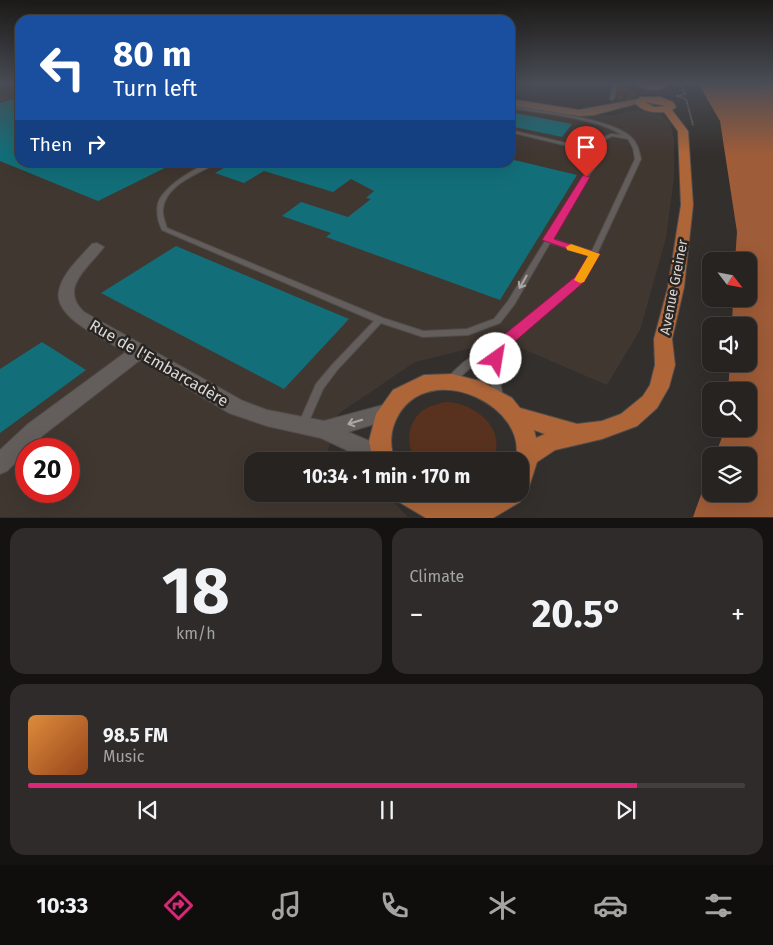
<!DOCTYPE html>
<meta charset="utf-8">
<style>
body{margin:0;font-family:"Fira Sans",sans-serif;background:#2e2b2a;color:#f1f3f6;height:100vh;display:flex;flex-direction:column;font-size:19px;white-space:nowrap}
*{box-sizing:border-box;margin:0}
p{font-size:16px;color:#a4a4a5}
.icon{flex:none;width:28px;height:28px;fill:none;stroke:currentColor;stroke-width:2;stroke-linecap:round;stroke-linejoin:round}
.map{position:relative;height:518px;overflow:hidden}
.panel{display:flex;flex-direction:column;gap:10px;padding:10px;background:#151312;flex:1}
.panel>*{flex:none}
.banner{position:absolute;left:15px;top:15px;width:500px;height:152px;border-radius:15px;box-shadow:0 5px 20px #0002,0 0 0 1px #42403f;background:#1a4fa0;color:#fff;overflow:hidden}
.needle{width:32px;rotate:122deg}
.fabs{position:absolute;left:702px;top:252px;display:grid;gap:10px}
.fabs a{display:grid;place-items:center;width:55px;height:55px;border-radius:10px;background:#262321;box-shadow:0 5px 20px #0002,0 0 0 1px #42403f;font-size:25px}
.speed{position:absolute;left:15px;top:438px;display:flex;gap:10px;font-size:25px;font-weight:700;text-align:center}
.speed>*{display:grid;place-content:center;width:65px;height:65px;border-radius:50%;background:#262321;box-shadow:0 5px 20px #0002,0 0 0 1px #42403f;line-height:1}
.speed .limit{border:8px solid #d22;background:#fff;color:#111}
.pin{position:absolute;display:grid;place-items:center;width:42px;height:42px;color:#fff;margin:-51px -21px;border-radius:50% 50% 50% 0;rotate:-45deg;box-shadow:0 0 5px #0007}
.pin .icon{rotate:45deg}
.me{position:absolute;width:55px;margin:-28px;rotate:32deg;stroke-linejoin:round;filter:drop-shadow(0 0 4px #0008)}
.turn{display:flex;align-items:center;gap:18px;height:105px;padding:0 15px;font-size:22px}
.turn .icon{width:65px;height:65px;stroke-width:2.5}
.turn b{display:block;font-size:35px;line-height:42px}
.then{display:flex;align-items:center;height:48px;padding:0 15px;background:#0003;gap:10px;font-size:19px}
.big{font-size:38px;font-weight:700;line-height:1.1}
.panel .widget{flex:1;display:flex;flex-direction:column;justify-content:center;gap:8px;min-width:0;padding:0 18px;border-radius:15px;background:#2e2b2a}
.panel .dial{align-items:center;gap:0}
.dial b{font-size:65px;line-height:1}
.song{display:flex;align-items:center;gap:15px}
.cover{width:60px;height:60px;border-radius:8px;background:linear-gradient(135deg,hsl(30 70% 55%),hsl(20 70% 35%))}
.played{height:5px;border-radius:2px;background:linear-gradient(90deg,#db2777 85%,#42403f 85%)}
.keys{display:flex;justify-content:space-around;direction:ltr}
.heat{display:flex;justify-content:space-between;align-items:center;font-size:28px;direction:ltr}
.panel .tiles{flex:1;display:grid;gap:10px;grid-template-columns:1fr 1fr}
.widget:last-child{grid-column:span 2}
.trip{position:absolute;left:244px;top:452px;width:285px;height:50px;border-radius:15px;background:#262321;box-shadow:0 5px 20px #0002,0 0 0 1px #42403f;font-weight:700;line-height:50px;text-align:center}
.menu{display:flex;height:80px;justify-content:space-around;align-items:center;background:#0f0e0d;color:#a4a4a5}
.menu .icon{width:35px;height:35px}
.menu .selected{color:#db2777}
.menu b{font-size:22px;color:#f1f3f6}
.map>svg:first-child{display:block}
</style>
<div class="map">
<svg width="773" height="518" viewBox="0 0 773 518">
<rect width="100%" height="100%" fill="#332f2c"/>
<path fill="#413731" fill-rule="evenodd" d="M0 83H20V162H510V104L574 116 613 115 639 110 662 115 670 123 674 139V178L666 238 640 330 607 385 516 346 472 348 415 362 338 414 328 450 352 461H252V494H386L408 517H0ZM26 449H69V491H26Z"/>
<path fill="#58321e" d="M619 83H627L626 87 633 90 630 92H638L637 95 628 101 625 100 628 92H625L623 100 617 101Z
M445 402C475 402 509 430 492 461H419C404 448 407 423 422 411 429 406 437 404 445 402Z"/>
<path fill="#9f5c38" d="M698 83H773V517H693L711 467V494H749V456H715L725 429H749V391H728L730 364H749V326H732L733 299H749V261H735L737 232 720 121Z"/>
<path fill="#126f7a" d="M20 97V162H177L98 201 5 163 0 161V103Z
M510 112 572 124 562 137 510 126Z
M510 159 577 175 500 300 326 237 331 233 282 216 301 202 348 217 371 199 366 198 374 191 351 179 333 192 264 171 244 183 215 173 234 162H510Z
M176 246 349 319 284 389 101 293Z
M42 342 86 370 0 433V369Z"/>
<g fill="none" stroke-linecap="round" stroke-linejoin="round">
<g stroke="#514d4b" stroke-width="2">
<path id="service" d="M614 83H618L614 99 612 100 610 99Z
M510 106C538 110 615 119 632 138 638 144 639 151 641 159L597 254 583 281 503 348 498 371 503 398 501 401 498 402 495 401 493 398 490 371 494 353C478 360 466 370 454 384L451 385 448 384 446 381 453 372 464 362 476 354 496 345 577 278 590 255 550 243 514 305 500 323 468 335 423 337 381 323 338 369 323 389 306 428 303 429 300 428 298 425 316 384 332 365 374 321 162 230C158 222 156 213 158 203 164 186 201 162 218 162 200 174 166 183 163 209 162 215 165 222 167 228L383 318 423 331 467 329 494 319 508 301 545 241 544 240 546 238 583 177 601 154 510 132V130L601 151V138L611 134 622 135C597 118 540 113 510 108ZM612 136 628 139 633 148 635 159 592 251 552 239 588 177 606 153 605 140Z"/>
</g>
<g stroke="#514d4b" stroke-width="2">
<path id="minor" d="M97 243 104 247C89 267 58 288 84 312L243 401 267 410 324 421 387 404 394 406 397 412 394 418 348 432 388 449 391 456 389 461H370L321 438 267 426 229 413 140 360 42 436 29 449H26V452L7 471 0 474V450L28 424 126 352C106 340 53 318 59 291 62 273 81 257 92 244Z"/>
</g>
<g stroke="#514d4b" stroke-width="2">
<path id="secondary" d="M510 99 579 110 639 99 643 102 594 115 579 116 510 105Z"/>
</g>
<g stroke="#514d4b" stroke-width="2">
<path id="primary" d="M634 83 662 85 666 87C658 92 641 89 634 83Z
M640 97H660L673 102 676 107 672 110 688 131 693 205 684 287 672 339 675 365 669 387 657 408 637 426 602 439 555 450 537 462 528 490 522 492 520 502 493 518H426L399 502 396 494H428L460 500 491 494H520V461H515C531 408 433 359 399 414 390 429 389 445 395 461H373L369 441 376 414 393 390 424 375 452 374 480 381 512 398 520 408 577 424 602 421 621 414 643 396 650 385 655 365 654 339 668 287 681 205 678 131 664 112C653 113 642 111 635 103ZM645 102 666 106 654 107ZM534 430 545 434 536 438Z"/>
</g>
<path stroke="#7e7b78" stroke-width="2" stroke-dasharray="1 1" stroke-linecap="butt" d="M680 83 685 94 677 96 686 99 693 125"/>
<use href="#service" fill="#635e5b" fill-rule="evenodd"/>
<use href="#minor" fill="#635e5b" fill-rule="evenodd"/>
<use href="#secondary" fill="#88624a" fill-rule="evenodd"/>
<use href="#primary" fill="#ae6639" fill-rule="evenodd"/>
</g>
<defs><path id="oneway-shaft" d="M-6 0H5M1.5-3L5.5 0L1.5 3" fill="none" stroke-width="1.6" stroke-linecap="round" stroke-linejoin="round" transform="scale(1.25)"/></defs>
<g stroke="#aba7a5">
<use href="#oneway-shaft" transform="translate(523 282) rotate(120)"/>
<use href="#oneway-shaft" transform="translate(355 422) rotate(163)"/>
</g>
<linearGradient id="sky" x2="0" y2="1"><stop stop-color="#1c1a18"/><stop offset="0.54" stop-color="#4a4d56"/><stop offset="1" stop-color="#4a4d56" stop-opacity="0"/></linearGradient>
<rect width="773" height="155" fill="url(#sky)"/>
<path fill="#db2777" stroke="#8e194d" d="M583 175 590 177 554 239 600 254 584 282 506 349 501 362H491L489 359 494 343 575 277 588 256 542 240Z"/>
<path fill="#f59e0b" d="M571 244 600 254 584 282 580 283 574 280 588 256 567 250 566 247Z"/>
<g text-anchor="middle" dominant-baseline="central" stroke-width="5" stroke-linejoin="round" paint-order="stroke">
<g font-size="14" fill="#dbd8d6" stroke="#292523">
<text transform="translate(674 287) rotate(-79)">Avenue Greiner</text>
</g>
<g font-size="16" fill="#dbd8d6" stroke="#292523">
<text transform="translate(159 363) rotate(30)">Rue de l'Embarcadère</text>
</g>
</g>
</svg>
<div class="fabs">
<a><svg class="needle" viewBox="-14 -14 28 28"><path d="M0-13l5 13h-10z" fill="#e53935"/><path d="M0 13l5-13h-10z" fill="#a4a4a5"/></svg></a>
<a><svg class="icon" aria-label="sound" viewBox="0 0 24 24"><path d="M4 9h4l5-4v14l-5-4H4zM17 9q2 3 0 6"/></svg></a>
<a><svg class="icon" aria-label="search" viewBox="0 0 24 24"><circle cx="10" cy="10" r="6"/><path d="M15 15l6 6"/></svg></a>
<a><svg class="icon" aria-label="layers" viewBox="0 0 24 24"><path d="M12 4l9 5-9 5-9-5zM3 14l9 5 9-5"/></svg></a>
</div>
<div class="speed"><div class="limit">20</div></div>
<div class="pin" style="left:586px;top:177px;background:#d93025"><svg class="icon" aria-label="arrive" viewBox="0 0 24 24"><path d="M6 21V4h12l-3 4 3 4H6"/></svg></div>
<svg class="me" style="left:496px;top:359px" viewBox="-20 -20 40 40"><circle r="19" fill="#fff"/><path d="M0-13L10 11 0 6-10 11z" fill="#db2777"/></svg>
<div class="trip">10:34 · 1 min · 170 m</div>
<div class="banner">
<div class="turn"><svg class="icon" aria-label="left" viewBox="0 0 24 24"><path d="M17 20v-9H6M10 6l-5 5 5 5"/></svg><div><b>80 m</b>Turn left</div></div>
<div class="then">Then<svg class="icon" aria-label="right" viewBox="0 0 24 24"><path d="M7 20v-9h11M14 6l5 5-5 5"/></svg></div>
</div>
</div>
<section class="panel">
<div class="tiles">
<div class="widget dial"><b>18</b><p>km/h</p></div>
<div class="widget"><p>Climate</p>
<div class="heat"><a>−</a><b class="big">20.5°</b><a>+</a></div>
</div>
<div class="widget">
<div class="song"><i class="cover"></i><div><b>98.5 FM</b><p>Music</p></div></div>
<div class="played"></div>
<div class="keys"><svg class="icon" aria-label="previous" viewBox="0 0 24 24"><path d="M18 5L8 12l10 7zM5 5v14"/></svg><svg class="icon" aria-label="pause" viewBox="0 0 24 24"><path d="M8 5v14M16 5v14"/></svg><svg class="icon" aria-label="next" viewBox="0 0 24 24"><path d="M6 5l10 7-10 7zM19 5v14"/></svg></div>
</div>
</div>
</section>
<nav class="menu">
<b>10:33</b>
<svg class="icon selected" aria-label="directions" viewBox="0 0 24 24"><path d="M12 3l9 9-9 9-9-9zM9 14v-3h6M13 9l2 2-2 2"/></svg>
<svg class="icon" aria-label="music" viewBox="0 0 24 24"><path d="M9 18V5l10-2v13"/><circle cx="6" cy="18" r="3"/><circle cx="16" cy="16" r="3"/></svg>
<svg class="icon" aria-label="phone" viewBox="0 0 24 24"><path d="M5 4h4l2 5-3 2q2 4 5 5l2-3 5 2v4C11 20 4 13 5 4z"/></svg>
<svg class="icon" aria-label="climate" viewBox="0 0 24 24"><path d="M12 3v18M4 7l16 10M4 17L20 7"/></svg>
<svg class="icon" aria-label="car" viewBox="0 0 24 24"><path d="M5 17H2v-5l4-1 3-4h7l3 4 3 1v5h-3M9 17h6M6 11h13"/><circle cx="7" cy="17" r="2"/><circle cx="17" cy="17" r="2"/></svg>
<svg class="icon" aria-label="filters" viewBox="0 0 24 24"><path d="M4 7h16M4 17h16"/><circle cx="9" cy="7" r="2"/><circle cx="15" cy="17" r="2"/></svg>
</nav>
